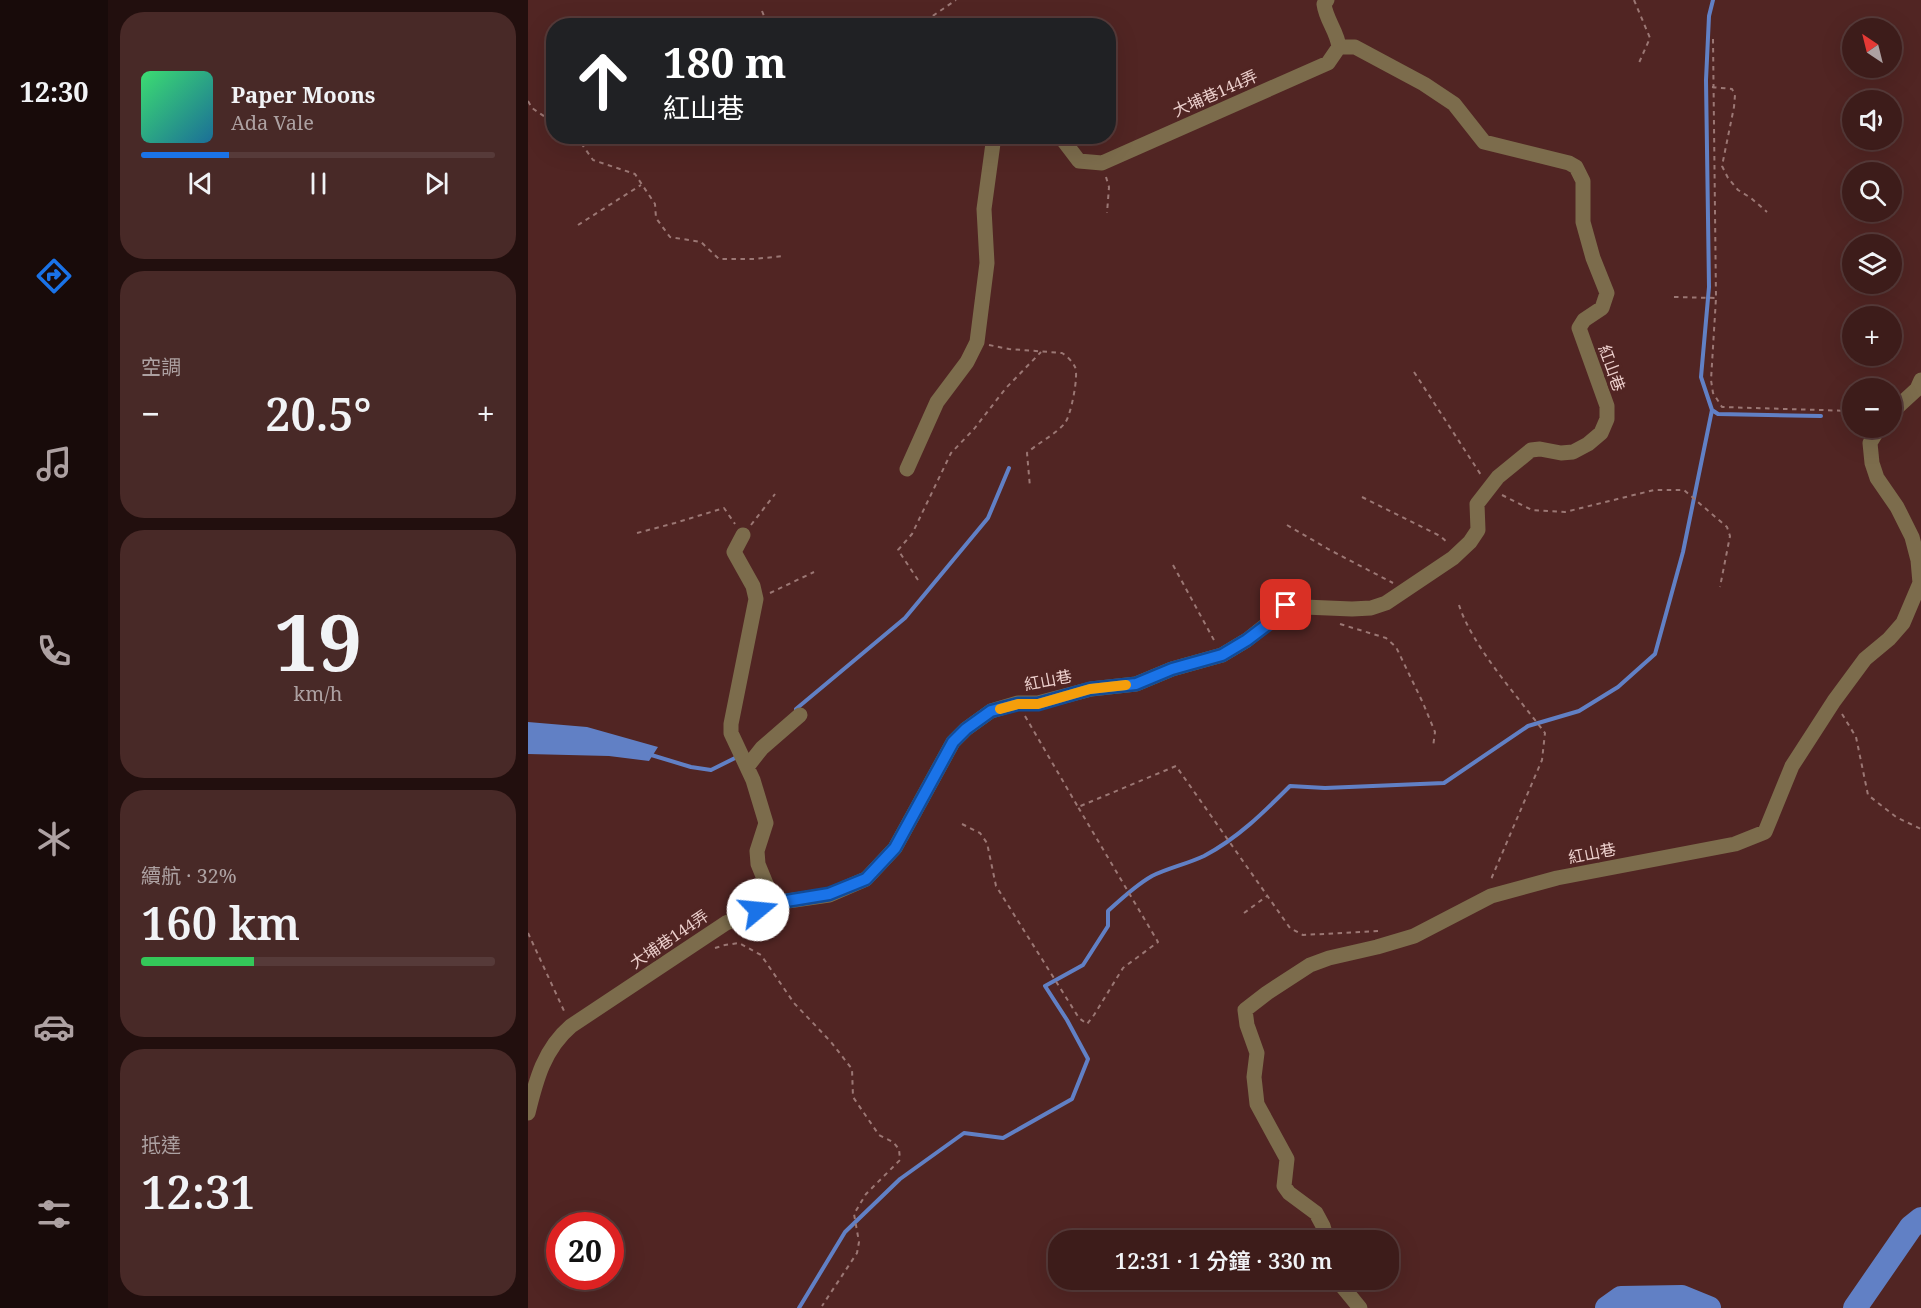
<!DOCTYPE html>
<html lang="zh-TW">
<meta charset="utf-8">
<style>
body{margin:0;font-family:"Noto Serif","Noto Sans TC",serif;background:#482927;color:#f1f3f6;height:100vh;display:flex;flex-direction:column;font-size:22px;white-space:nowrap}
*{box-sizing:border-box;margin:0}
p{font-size:20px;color:#ada1a2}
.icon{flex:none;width:33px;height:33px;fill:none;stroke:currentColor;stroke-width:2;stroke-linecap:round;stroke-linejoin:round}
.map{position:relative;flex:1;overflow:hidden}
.panel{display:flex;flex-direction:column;gap:12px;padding:12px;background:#220f0e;width:420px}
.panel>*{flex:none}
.hud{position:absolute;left:18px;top:18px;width:570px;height:126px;border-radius:24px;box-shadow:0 6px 24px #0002,0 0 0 2px #563a39;background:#202124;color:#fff;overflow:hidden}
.needle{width:39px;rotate:325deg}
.buttons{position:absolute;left:1314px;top:18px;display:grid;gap:12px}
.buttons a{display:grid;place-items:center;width:60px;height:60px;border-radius:50%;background:#3d1c1a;box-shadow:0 6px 24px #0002,0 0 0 2px #563a39;font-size:30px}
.speed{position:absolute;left:18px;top:1212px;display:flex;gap:12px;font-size:30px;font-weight:700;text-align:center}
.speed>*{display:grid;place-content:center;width:78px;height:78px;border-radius:50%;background:#3d1c1a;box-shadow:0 6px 24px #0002,0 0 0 2px #563a39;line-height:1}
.speed .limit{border:9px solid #d22;background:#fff;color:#111}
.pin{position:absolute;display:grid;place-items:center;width:51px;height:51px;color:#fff;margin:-26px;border-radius:12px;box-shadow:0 3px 9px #0006}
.me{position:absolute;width:66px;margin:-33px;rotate:73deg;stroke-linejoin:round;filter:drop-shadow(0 0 4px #0008)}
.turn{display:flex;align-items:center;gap:21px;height:126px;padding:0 18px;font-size:27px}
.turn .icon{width:78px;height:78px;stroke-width:2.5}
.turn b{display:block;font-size:42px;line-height:51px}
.big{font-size:45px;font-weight:600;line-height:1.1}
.panel .card{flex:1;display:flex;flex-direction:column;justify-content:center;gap:9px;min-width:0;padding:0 21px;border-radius:24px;background:#482927}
.panel .dial{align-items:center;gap:0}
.dial b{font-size:78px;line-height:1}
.song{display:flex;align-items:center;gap:18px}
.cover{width:72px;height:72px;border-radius:9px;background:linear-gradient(135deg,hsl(140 70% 55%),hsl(200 70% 35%))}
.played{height:6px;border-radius:3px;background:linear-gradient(90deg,#1a73e8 25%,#563a39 25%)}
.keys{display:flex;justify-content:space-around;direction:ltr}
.heat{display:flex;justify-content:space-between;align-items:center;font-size:33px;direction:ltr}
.charge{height:9px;border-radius:4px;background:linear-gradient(90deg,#34c759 32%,#563a39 0)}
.trip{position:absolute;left:520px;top:1230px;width:351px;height:60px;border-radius:24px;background:#3d1c1a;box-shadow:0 6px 24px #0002,0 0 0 2px #563a39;font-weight:600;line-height:60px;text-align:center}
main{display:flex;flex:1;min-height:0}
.tab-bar{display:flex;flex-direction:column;width:108px;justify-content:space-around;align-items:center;background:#180b0a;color:#ada1a2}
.tab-bar .icon{width:42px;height:42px}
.tab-bar .current{color:#1a73e8}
.tab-bar b{font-size:27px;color:#f1f3f6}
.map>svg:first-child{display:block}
</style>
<main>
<nav class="tab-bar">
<b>12:30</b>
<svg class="icon current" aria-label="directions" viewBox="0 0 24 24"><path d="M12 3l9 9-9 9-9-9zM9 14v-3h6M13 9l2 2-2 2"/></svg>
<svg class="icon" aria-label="music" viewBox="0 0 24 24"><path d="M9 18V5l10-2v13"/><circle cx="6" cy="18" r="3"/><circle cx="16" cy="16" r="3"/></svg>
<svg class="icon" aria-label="phone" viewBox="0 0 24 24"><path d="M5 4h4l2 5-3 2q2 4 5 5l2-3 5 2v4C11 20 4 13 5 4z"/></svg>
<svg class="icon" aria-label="climate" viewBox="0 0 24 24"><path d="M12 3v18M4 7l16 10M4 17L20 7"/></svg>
<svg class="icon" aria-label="car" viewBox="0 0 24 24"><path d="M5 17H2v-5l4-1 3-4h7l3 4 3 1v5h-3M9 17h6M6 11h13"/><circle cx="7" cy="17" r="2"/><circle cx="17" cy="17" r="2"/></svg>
<svg class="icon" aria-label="filters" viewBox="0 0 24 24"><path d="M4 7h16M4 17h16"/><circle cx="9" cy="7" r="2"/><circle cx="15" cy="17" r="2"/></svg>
</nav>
<section class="panel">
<div class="card">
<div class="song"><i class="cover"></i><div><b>Paper Moons</b><p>Ada Vale</p></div></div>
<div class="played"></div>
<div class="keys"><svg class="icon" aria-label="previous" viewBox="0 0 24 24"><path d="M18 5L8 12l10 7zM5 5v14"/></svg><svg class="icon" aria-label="pause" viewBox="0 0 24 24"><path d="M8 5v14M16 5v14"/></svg><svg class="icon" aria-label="next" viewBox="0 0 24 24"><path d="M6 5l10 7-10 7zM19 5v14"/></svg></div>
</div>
<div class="card"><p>空調</p>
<div class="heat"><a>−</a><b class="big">20.5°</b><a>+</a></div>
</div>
<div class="card dial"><b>19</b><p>km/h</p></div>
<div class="card"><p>續航 · 32%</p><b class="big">160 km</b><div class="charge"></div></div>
<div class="card"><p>抵達</p><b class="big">12:31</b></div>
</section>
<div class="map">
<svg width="1393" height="1308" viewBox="0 0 1393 1308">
<rect width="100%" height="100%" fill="#512523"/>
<path fill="#6180c5" d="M0 722 59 727 130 747 121 761 81 756 0 754Z"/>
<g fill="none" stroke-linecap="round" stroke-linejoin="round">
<path stroke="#6180c5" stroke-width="4" d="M1184 410 1190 414 1293 416
M268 709 377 618 460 518 481 468
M120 754 163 767 183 770 209 757
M271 1308 317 1232 372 1179 436 1133 475 1138 544 1099 560 1059 539 1020 517 986 555 965 580 926V911C593 899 608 885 624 876 640 868 659 864 676 856 710 838 735 813 762 786L797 788 916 783 1000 726 1051 711 1090 687 1127 654 1155 552 1184 410 1173 377 1181 287 1178 80 1181 16 1185 0"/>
<path stroke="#6180c5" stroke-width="24" d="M1079 1308 1093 1298 1154 1297 1181 1308
M1327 1308 1383 1227 1393 1219"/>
<path stroke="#9b7774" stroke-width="2" stroke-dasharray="4.5 4.5" stroke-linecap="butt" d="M1106 0 1122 38 1110 65
M234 11 240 26
M390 26 428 0
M1185 39 1188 298 1183 380 1185 393 1194 407 1324 411
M1184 87 1204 89 1207 95 1206 107 1194 166 1200 178 1210 190 1223 198 1239 212
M0 101 4 108 26 123
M48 136 65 160 107 174 127 204 128 218 142 237 173 242 191 259H226L256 256
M578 177 581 187 579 213
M50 225 113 185
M1146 297 1188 298
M461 345 481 349 534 353C539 356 544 361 547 367 551 375 543 415 537 423 527 435 511 442 499 453L502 487
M886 372 953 475
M974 495 1004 510 1037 512 1126 490H1156L1199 527 1202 536 1192 587
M834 497 912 536 920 543
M223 525 247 494
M759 525 800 549 865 583
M109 533 147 523 196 508 207 524
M645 565 687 642
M390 580 370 550 384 534 423 453 446 429 478 388 513 352
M242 593 286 572
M931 605C944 646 990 697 1017 733L1014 760 964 877 963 881
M812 624 858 638 868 647 895 703 907 732 905 747
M1314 714 1328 737 1340 795 1368 817 1393 829
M497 716 550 807 648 766 762 928 775 935 851 931
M434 824 452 833 459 843 468 886 551 1018 559 1024 566 1015 595 968 630 942 550 807
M716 913 739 896
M0 933 37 1013
M187 948 197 945 211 943 233 955 266 1003 303 1042 324 1069 325 1097 351 1135 365 1142 371 1149 372 1160 338 1194 326 1214 331 1242 329 1253 294 1306"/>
<path stroke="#7c6c4c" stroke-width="15" d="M532 136 551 161 574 163 800 63 811 47C809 31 798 20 796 4L799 0
M1364 412 1389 389 1393 380
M379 469 409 402 439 362 449 342 459 263 456 209 466 136
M215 535 206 552 225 586 228 599 203 724V733L225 780 238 823 229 851 230 864 246 903
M219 767 234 748 272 715
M0 1113C8 1080 16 1049 43 1026L198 923 246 903 301 895 338 879 367 848 425 742 438 729 463 711 490 703H510L563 689 608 684 644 669 694 655 719 640 739 624 752 606 824 609 843 608 858 603 925 558 942 542 950 530 949 504 970 477 1003 450 1012 449 1033 453 1045 452 1060 444 1073 433 1079 419V406L1051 328 1056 320 1074 308 1079 293 1065 258 1055 222V181L1048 167 1041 163 956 142 926 104 896 84 827 47H811
M799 1240 795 1226 788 1213 761 1193 756 1186 759 1159 729 1104 726 1077 729 1053 719 1025 717 1010 739 993 782 965 801 958 849 947 886 936 963 896 1029 878 1207 844 1237 832 1264 766 1306 701 1337 659 1361 639 1375 623 1392 583 1390 560 1384 537 1369 507 1349 478 1344 463 1342 443 1351 428
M809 1280 832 1308"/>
</g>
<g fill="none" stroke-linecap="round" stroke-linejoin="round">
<g stroke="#114b97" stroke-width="15">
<path id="route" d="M230 910 246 903 301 894 338 879 367 848 425 742 438 729 463 711 490 704H510L562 689 608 684 644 669 694 655 719 640 740 624 752 606 758 605"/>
</g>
<use href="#route" stroke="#1a73e8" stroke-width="10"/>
<path stroke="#f59e0b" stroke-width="10" d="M472 709 490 704H510L562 689 598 685"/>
</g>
<g text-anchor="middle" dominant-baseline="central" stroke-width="6" stroke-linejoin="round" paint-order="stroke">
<g font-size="16" fill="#eccfcc" stroke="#512523">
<text transform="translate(687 93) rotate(-24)">大埔巷144弄</text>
<text transform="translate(1084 368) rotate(70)">紅山巷</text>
<text transform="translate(520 680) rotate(-11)">紅山巷</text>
<text transform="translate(1064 853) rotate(-11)">紅山巷</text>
<text transform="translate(141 939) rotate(-34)">大埔巷144弄</text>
</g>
</g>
</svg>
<div class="buttons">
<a><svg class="needle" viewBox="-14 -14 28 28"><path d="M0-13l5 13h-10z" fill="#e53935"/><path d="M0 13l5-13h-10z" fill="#ada1a2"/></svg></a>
<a><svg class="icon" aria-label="sound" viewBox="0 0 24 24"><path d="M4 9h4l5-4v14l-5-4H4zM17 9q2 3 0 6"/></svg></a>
<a><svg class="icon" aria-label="search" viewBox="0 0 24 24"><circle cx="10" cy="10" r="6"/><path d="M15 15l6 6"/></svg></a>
<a><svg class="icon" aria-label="layers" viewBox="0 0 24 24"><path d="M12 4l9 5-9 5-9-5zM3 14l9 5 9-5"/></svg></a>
<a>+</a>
<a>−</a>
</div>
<div class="speed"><div class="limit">20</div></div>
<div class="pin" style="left:758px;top:605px;background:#d93025"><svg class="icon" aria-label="arrive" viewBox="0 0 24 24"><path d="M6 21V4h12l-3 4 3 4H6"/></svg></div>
<svg class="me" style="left:230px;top:910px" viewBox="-20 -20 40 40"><circle r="19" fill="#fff"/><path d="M0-13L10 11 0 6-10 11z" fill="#1a73e8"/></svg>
<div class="trip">12:31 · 1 分鐘 · 330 m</div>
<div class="hud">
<div class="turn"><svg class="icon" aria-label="ahead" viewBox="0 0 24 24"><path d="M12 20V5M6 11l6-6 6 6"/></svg><div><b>180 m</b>紅山巷</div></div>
</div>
</div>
</main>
